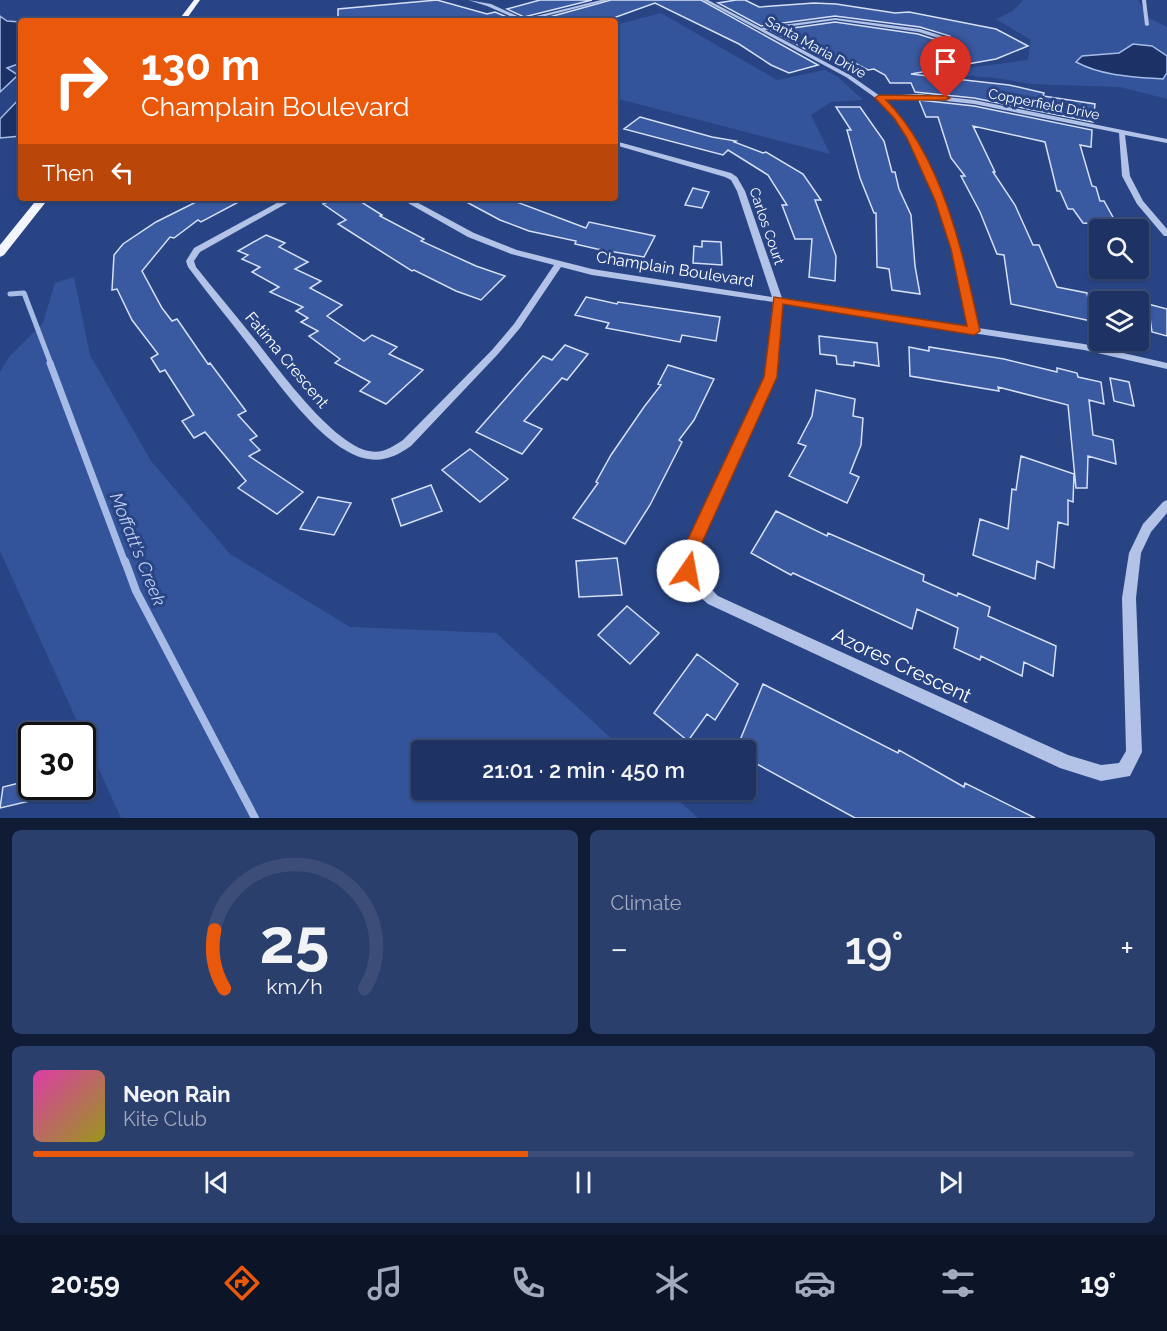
<!DOCTYPE html>
<meta charset="utf-8">
<style>
body{margin:0;font-family:Raleway,sans-serif;background:#2b3f6c;color:#f1f3f6;height:100vh;display:flex;flex-direction:column;font-size:22px;white-space:nowrap}
*{box-sizing:border-box;margin:0}
p{font-size:20px;color:#a1aabe}
.icon{flex:none;width:33px;height:33px;fill:none;stroke:currentColor;stroke-width:2;stroke-linecap:round;stroke-linejoin:round}
.map{position:relative;height:818px;overflow:hidden}
.side{display:flex;flex-direction:column;gap:12px;padding:12px;background:#101c36;flex:1}
.side>*{flex:none}
.top-card{position:absolute;left:18px;top:18px;width:600px;height:183px;border-radius:6px;box-shadow:0 2px 4px #0004,0 0 0 2px #3c4e78;background:#ea580c;color:#fff;overflow:hidden}
.fabs{position:absolute;left:1089px;top:219px;display:grid;gap:12px}
.fabs a{display:grid;place-items:center;width:60px;height:60px;border-radius:6px;background:#1e3363;box-shadow:0 2px 4px #0004,0 0 0 2px #3c4e78;font-size:30px}
.speed{position:absolute;left:18px;top:722px;display:flex;gap:12px;font-size:30px;font-weight:700;text-align:center}
.speed>*{display:grid;place-content:center;width:78px;height:78px;border-radius:50%;background:#1e3363;box-shadow:0 2px 4px #0004,0 0 0 2px #3c4e78;line-height:1}
.speed .limit{border:3px solid #111;border-radius:9px;background:#fff;color:#111}
.pin{position:absolute;display:grid;place-items:center;width:51px;height:51px;color:#fff;margin:-62px -26px;border-radius:50% 50% 50% 0;rotate:-45deg;box-shadow:0 0 6px #0007}
.pin .icon{rotate:45deg}
.me{position:absolute;width:66px;margin:-33px;rotate:12deg;stroke-linejoin:round;filter:drop-shadow(0 0 4px #0008)}
.turn{display:flex;align-items:center;gap:21px;height:126px;padding:0 24px;font-size:27px}
.turn .icon{width:78px;height:78px;stroke-width:2.5}
.turn b{display:block;font-size:42px;line-height:51px}
.then{display:flex;align-items:center;height:57px;padding:0 24px;background:#0003;gap:12px;font-size:22px}
.big{font-size:45px;font-weight:600;line-height:1.1}
.side .card{flex:1;display:flex;flex-direction:column;justify-content:center;gap:9px;min-width:0;padding:0 21px;border-radius:9px;background:#2b3f6c}
.side .dial{align-items:center;gap:0}
.dial svg{height:156px;overflow:visible;fill:none;stroke:#3c4e78;stroke-width:7;stroke-linecap:round;text-anchor:middle}
.dial text{fill:#f1f3f6;stroke:none}
.song{display:flex;align-items:center;gap:18px}
.cover{width:72px;height:72px;border-radius:9px;background:linear-gradient(135deg,hsl(320 70% 55%),hsl(60 70% 35%))}
.played{height:6px;border-radius:3px;background:linear-gradient(90deg,#ea580c 45%,#3c4e78 45%)}
.keys{display:flex;justify-content:space-around;direction:ltr}
.heat{display:flex;justify-content:space-between;align-items:center;font-size:33px;direction:ltr}
.side .tiles{flex:1;display:grid;gap:12px;grid-template-columns:1fr 1fr}
.card:last-child{grid-column:span 2}
.trip{position:absolute;left:411px;top:740px;width:345px;height:60px;border-radius:6px;background:#1e3363;box-shadow:0 2px 4px #0004,0 0 0 2px #3c4e78;font-weight:600;line-height:60px;text-align:center}
.menu{display:flex;height:96px;justify-content:space-around;align-items:center;background:#0c1428;color:#a1aabe}
.menu .icon{width:42px;height:42px}
.menu .current{color:#ea580c}
.menu b{font-size:27px;color:#f1f3f6}
.map>svg:first-child{display:block}
</style>
<div class="map">
<svg width="1167" height="818" viewBox="0 0 1167 818">
<rect width="100%" height="100%" fill="#284484"/>
<path fill="#33549b" d="M1023 0H1138L1149 18 1167 27V56L1152 46 1133 44 1119 53 1082 56 1163 79 1167 73V99L1120 87 1031 84 996 78 923 72 903 63 912 56 967 68 1028 60 1031 40 996 19 1013 11Z
M661 13 777 80 825 70 838 77 863 100 831 102 811 115 830 154 615 98V25Z
M74 277 90 355 151 461 230 554 350 627 496 633 624 750H422V789H666L698 818H121L0 551V372L9 357 43 323 55 283Z"/>
<path fill="#1c3165" stroke="#a6bce7" stroke-width="1.5" d="M0 16 7 21 21 22V63L7 68 18 75 0 92Z
M1133 44 1152 46 1167 56V73L1163 79C1133 77 1102 76 1076 62L1082 56 1119 53Z
M21 97V136L0 138V119Z"/>
<g fill="none" stroke-linecap="round" stroke-linejoin="round">
<path stroke="#a6bce7" stroke-width="5" d="M10 294 24 293 51 364"/>
<path stroke="#a6bce7" stroke-width="7" d="M50 363 125 563"/>
<path stroke="#a6bce7" stroke-width="8" d="M125 561 136 591 255 818"/>
</g>
<path fill="#3959a0" stroke="#d5dff6" stroke-width="1.5" d="M437 0 487 14 495 12 516 21H338V9Z
M540 0H592L524 17 507 9Z
M611 0H701L818 65 789 73 771 65 739 44 655 3 605 21H535Z
M736 0H745L759 7 814 3 836 4 895 13 909 12 996 29 1028 46 996 59 911 74 1009 85 1044 93 1043 96 1095 104 1093 122 974 98 915 92 911 83H890L885 75 874 69 868 70 843 57 829 62 772 31 835 22 918 34 946 43 951 39 950 36 920 27 835 16 761 26 718 3Z
M919 100 974 106 1092 130 1091 147 1080 145 1092 186 1096 187 1100 201H1104L1120 230 1098 228 1096 224 1083 223 1073 209H1068L1060 191H1057L1045 142 973 126 995 172H993L1015 205 1033 245H1039L1057 287 1087 293 1091 321 1011 304 1004 255 997 254 980 212 961 176H965L951 158 938 117H926Z
M836 107H860L884 141 892 172H895L899 189 911 215 915 266 920 294 892 290 889 269 877 267 876 213H874L860 178 847 130H851Z
M640 117 712 137 736 141 734 142 763 153 766 152 803 174 821 200H815L836 256 835 281 809 277 812 239H795L782 205H787L768 175 728 150 723 155 624 129Z
M693 188 709 192 702 208 685 205Z
M204 198H246L201 222 198 220 174 238 170 237 142 271 162 308 172 321 177 319 208 364 210 363 246 411 238 415 257 436 250 440 260 450 249 456 303 492 277 514 238 488 246 481 205 432 194 438 182 421 194 415 165 370 160 372 151 358 158 354 132 320 117 289 112 290 114 255 123 244 156 222Z
M338 198 347 201 355 198 382 215 380 216 424 239 421 241 476 266 505 276 481 300 456 291 414 270 412 271 338 224 346 220 323 204Z
M459 198H506L586 228 589 222 655 236 644 257 597 249 575 244 576 241 529 231 500 220Z
M266 235 285 243 279 247 308 262 295 269 321 281 310 288 342 305 327 316 364 341 372 335 397 347 389 354 423 370 386 404 360 391 370 382 335 363 340 359 309 336 318 331 301 322 308 318 296 311 303 307 270 292 279 287 252 272 260 267 242 259 248 255 238 251Z
M702 241 721 242 722 265 693 263 694 246 702 247Z
M586 297 617 304 618 302 720 317 716 341 682 335 680 342 606 328 609 323 575 315Z
M1148 304 1167 309V336L1152 332Z
M819 336 877 343 879 366 854 362V366L837 364 836 356 820 354Z
M565 345 588 354 567 380 562 378 524 421 542 429 522 454 476 432 543 356 552 360Z
M909 347 929 351V347L1004 359 1057 372V368L1077 373 1078 377 1101 382 1104 404 1089 400 1093 435 1113 440 1116 464 1088 456 1087 488H1076L1068 405 998 387 999 391 910 376Z
M668 365 714 379 694 420 679 440 682 442 650 505 625 544 573 518 598 483 596 482 611 455 644 407 661 385 658 384Z
M1110 378 1129 382 1134 406 1114 401Z
M816 390 855 399 853 416 863 418 861 445 850 473 859 477 847 503 789 476 806 446 798 443 812 416Z
M470 449 508 479 480 502 442 470Z
M1021 456 1074 474 1073 502 1068 500V525L1058 522 1054 568 1037 561 1035 579 973 555 980 519 1008 529 1012 489 1016 490Z
M431 485 442 511 401 526 392 499Z
M318 497 351 503 334 535 300 529Z
M776 511 827 536 828 533 924 575 923 581 957 596 958 593 990 607 988 616 1056 646 1053 676 1024 662 1022 676 981 656 980 660 954 648 958 628 917 609 912 629 793 573 791 575 751 553Z
M617 558 622 595 579 597 576 561Z
M627 606 659 633 630 664 598 635Z
M697 654 738 684 715 720 707 714 688 741 654 713Z
M763 684 898 753 899 750 964 787 965 783 1035 818H855L746 758V750H736Z
M31 780 30 801 0 808 3 787Z"/>
<g fill="none" stroke-linecap="round" stroke-linejoin="round">
<path fill="#b2c3e7" fill-rule="evenodd" d="M468 0 491 4 524 19 601 0H609L526 21H518L519 20 487 6Z
M703 0H708L761 28 835 18 920 29 949 38 947 41 919 32 835 20 765 30 850 75 880 96 919 94 974 100 1167 139V143L1125 135 1130 176 1143 201 1167 229V236H1164L1137 204 1122 176 1119 133 974 104 919 98 884 100C942 157 960 250 978 328L1084 344 1167 363V369L1084 350 782 304 775 377 694 556 699 577 718 596 1068 755 1101 765 1119 763 1126 751 1122 598 1129 553 1143 524 1163 502 1167 500V513L1151 532 1141 553 1136 598 1142 752 1130 776 1101 781 1060 768 708 604C692 591 683 577 682 556L765 377 773 302 592 275 561 267 520 328 498 354 411 446C398 455 385 462 368 459 324 452 274 377 247 343 228 318 207 293 188 267L186 261 194 248 286 198H296L200 252 194 261 196 267C216 292 237 317 257 342 280 371 333 444 369 451 383 454 392 447 403 440L492 350 514 324 554 265 511 254 468 237 399 198H409L474 233 517 250 592 269 772 297 737 191 731 180 725 177 615 145V141L731 173 737 177 745 191 782 298 968 326 952 249 936 199 909 138 895 117 877 99 846 77Z
M1142 0H1146L1149 25 1147 26 1145 25Z"/>
<path fill="#f3f6fe" fill-rule="evenodd" d="M194 0H200L185 21H178Z
M38 198H49L4 255 0 257V245Z"/>
</g>
<path fill="#ea580c" stroke="#983908" stroke-width="1.5" d="M879 95 946 96 950 98 946 100H886C943 158 963 254 980 331L974 335 783 304 777 377 696 556 697 571 694 576 688 579 683 576 680 556 764 377 774 297 967 326 951 249 935 200 907 138 894 118 875 98Z"/>
<g text-anchor="middle" dominant-baseline="central" stroke-width="6" stroke-linejoin="round" paint-order="stroke">
<g font-size="14" fill="#fff" stroke="#284484">
<text transform="translate(816 47) rotate(29)">Santa Maria Drive</text>
<text transform="translate(1044 104) rotate(11)">Copperfield Drive</text>
<text transform="translate(767 226) rotate(71)">Carlos Court</text>
</g>
<g font-size="16" fill="#fff" stroke="#284484">
<text transform="translate(675 269) rotate(9)">Champlain Boulevard</text>
<text transform="translate(287 360) rotate(50)">Fatima Crescent</text>
</g>
<g font-size="18" font-style="italic" fill="#bdcdee" stroke="#284484">
<text transform="translate(138 549) rotate(68)">Moffatt's Creek</text>
</g>
<g font-size="20" fill="#fff" stroke="#284484">
<text transform="translate(902 665) rotate(25)">Azores Crescent</text>
</g>
</g>
</svg>
<div class="fabs">
<a><svg class="icon" aria-label="search" viewBox="0 0 24 24"><circle cx="10" cy="10" r="6"/><path d="M15 15l6 6"/></svg></a>
<a><svg class="icon" aria-label="layers" viewBox="0 0 24 24"><path d="M12 4l9 5-9 5-9-5zM3 14l9 5 9-5"/></svg></a>
</div>
<div class="speed"><div class="limit">30</div></div>
<div class="pin" style="left:946px;top:98px;background:#d93025"><svg class="icon" aria-label="arrive" viewBox="0 0 24 24"><path d="M6 21V4h12l-3 4 3 4H6"/></svg></div>
<svg class="me" style="left:688px;top:571px" viewBox="-20 -20 40 40"><circle r="19" fill="#fff"/><path d="M0-13L10 11 0 6-10 11z" fill="#ea580c"/></svg>
<div class="trip">21:01 · 2 min · 450 m</div>
<div class="top-card">
<div class="turn"><svg class="icon" aria-label="right" viewBox="0 0 24 24"><path d="M7 20v-9h11M14 6l5 5-5 5"/></svg><div><b>130 m</b>Champlain Boulevard</div></div>
<div class="then">Then<svg class="icon" aria-label="left" viewBox="0 0 24 24"><path d="M17 20v-9H6M10 6l-5 5 5 5"/></svg></div>
</div>
</div>
<section class="side">
<div class="tiles">
<div class="card dial"><svg viewBox="0 0 100 80">
<path d="M14 69A42 42 0 1 1 86 69"/>
<path d="M14 69A42 42 0 0 1 9 39" stroke="#ea580c"/>
<text x="50" y="56" font-size="32" font-weight="700">25</text>
<text x="50" y="72" font-size="11">km/h</text>
</svg></div>
<div class="card"><p>Climate</p>
<div class="heat"><a>−</a><b class="big">19°</b><a>+</a></div>
</div>
<div class="card">
<div class="song"><i class="cover"></i><div><b>Neon Rain</b><p>Kite Club</p></div></div>
<div class="played"></div>
<div class="keys"><svg class="icon" aria-label="previous" viewBox="0 0 24 24"><path d="M18 5L8 12l10 7zM5 5v14"/></svg><svg class="icon" aria-label="pause" viewBox="0 0 24 24"><path d="M8 5v14M16 5v14"/></svg><svg class="icon" aria-label="next" viewBox="0 0 24 24"><path d="M6 5l10 7-10 7zM19 5v14"/></svg></div>
</div>
</div>
</section>
<nav class="menu">
<b>20:59</b>
<svg class="icon current" aria-label="directions" viewBox="0 0 24 24"><path d="M12 3l9 9-9 9-9-9zM9 14v-3h6M13 9l2 2-2 2"/></svg>
<svg class="icon" aria-label="music" viewBox="0 0 24 24"><path d="M9 18V5l10-2v13"/><circle cx="6" cy="18" r="3"/><circle cx="16" cy="16" r="3"/></svg>
<svg class="icon" aria-label="phone" viewBox="0 0 24 24"><path d="M5 4h4l2 5-3 2q2 4 5 5l2-3 5 2v4C11 20 4 13 5 4z"/></svg>
<svg class="icon" aria-label="climate" viewBox="0 0 24 24"><path d="M12 3v18M4 7l16 10M4 17L20 7"/></svg>
<svg class="icon" aria-label="car" viewBox="0 0 24 24"><path d="M5 17H2v-5l4-1 3-4h7l3 4 3 1v5h-3M9 17h6M6 11h13"/><circle cx="7" cy="17" r="2"/><circle cx="17" cy="17" r="2"/></svg>
<svg class="icon" aria-label="filters" viewBox="0 0 24 24"><path d="M4 7h16M4 17h16"/><circle cx="9" cy="7" r="2"/><circle cx="15" cy="17" r="2"/></svg>
<b>19°</b>
</nav>
